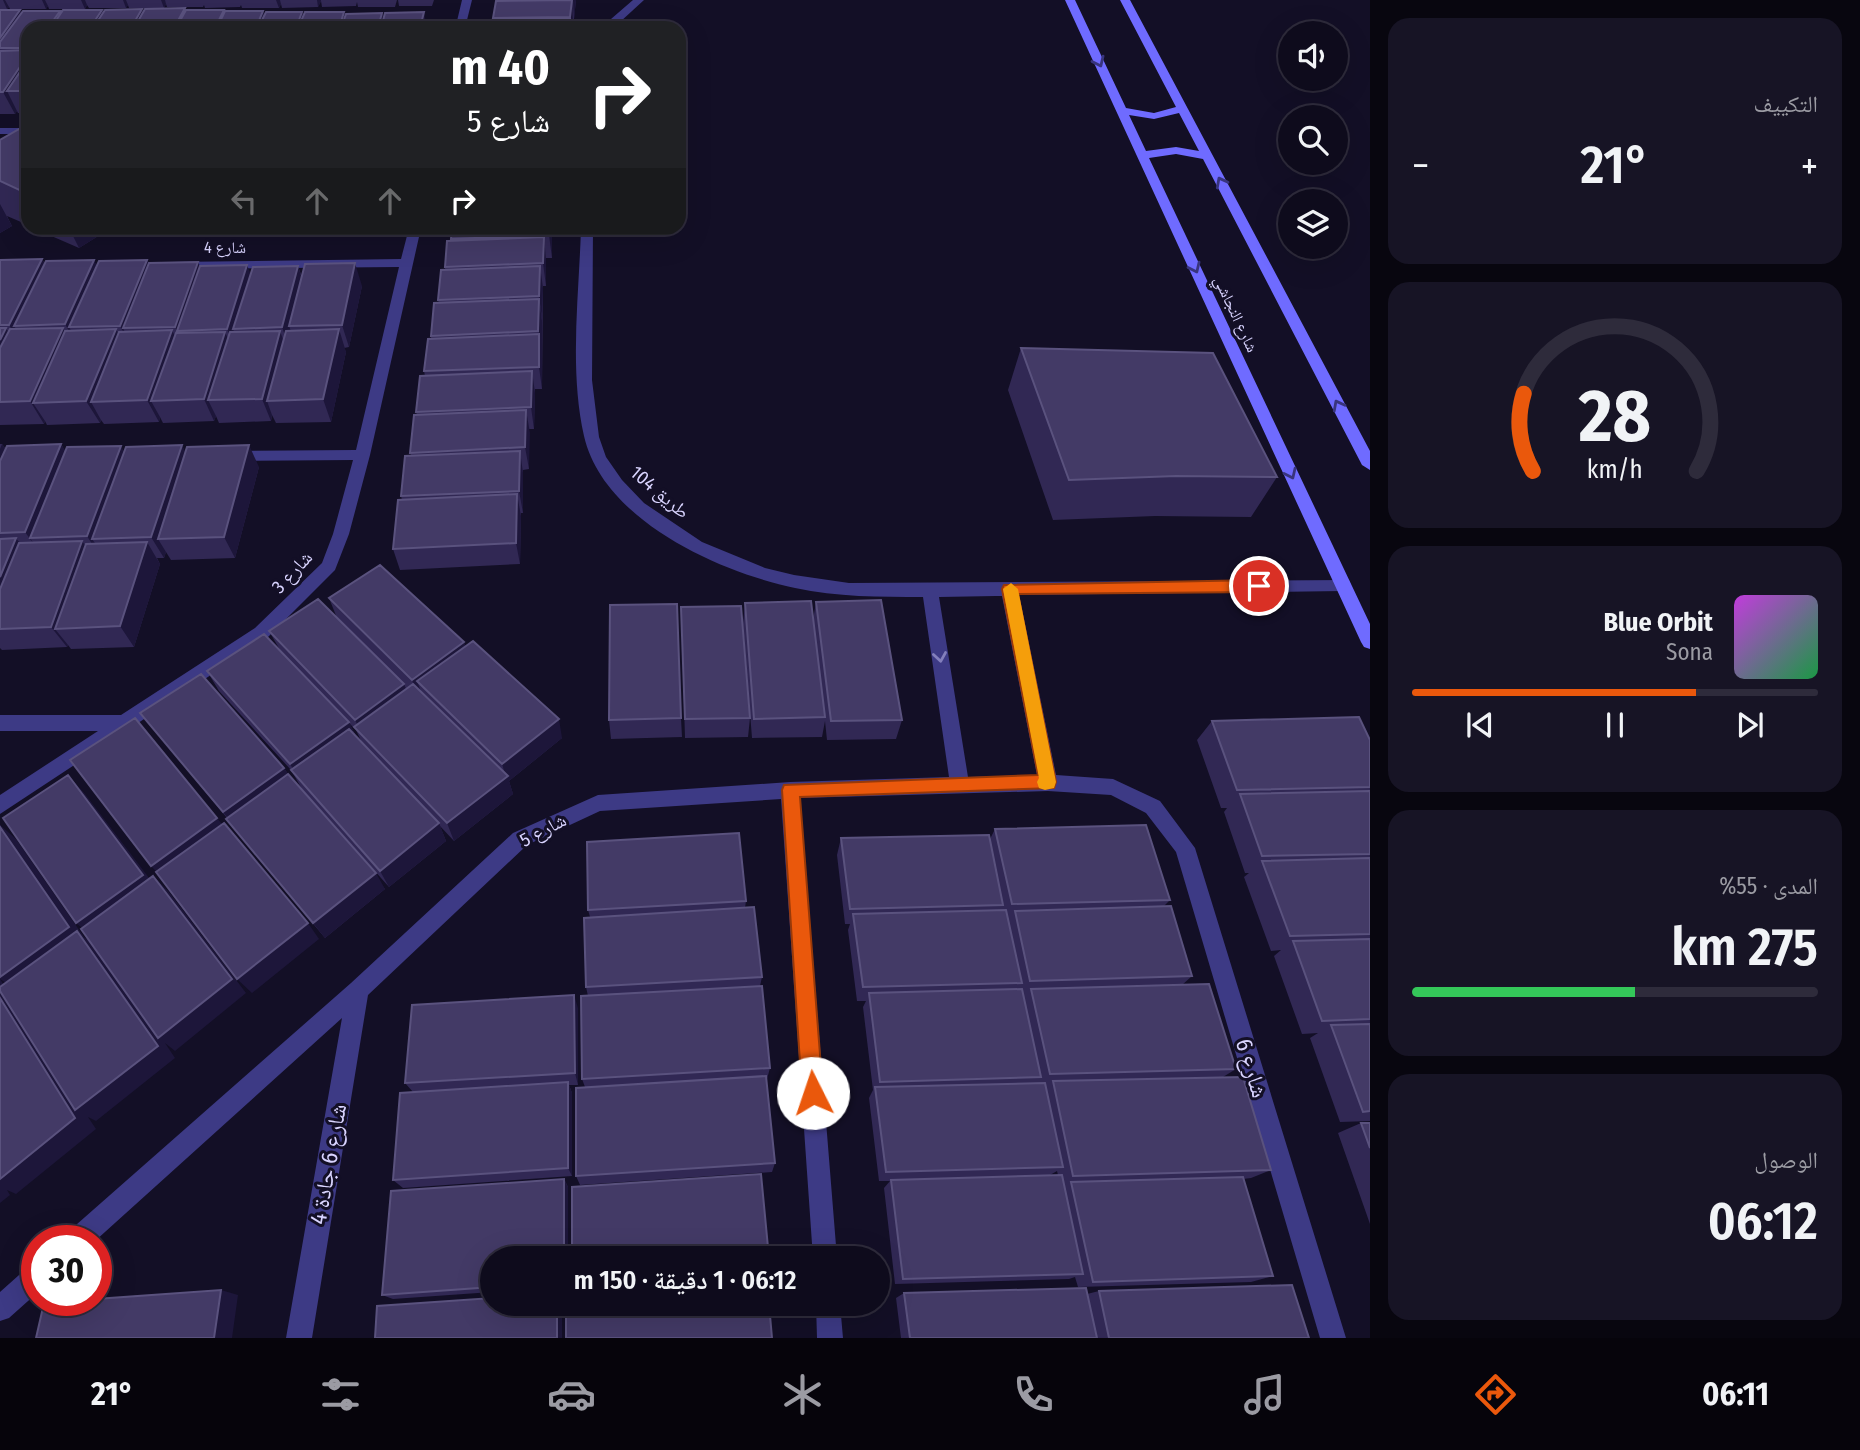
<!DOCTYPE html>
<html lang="ar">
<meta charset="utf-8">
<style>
body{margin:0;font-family:"Fira Sans Condensed","Noto Naskh Arabic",sans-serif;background:#171425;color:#f1f3f6;direction:rtl;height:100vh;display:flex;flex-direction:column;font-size:26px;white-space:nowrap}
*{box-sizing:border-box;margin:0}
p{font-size:23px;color:#9b9ba3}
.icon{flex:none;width:38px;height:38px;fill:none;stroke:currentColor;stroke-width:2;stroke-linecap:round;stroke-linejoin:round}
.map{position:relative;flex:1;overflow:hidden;direction:ltr}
.details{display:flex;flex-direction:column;gap:18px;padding:18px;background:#08060f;width:490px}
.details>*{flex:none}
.banner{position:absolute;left:21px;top:21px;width:665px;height:214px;border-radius:21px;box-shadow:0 7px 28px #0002,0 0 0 2px #2e2b3b;direction:rtl;background:#202124;color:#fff;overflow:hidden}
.controls{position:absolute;left:1278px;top:21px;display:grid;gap:14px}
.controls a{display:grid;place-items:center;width:70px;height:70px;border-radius:50%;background:#0e0b1c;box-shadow:0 7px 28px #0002,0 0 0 2px #2e2b3b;font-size:35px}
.speed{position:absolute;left:21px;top:1225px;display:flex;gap:14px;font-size:35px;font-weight:700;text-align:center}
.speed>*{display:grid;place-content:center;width:91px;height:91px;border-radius:50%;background:#0e0b1c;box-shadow:0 7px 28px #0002,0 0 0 2px #2e2b3b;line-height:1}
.speed .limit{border:10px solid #d22;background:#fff;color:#111}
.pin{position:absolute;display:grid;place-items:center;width:60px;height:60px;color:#fff;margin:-30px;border:4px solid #fff;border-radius:50%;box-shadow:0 2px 7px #0007}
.me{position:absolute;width:77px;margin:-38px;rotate:356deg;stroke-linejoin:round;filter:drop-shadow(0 0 5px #0008)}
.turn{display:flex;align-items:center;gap:24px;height:147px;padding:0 21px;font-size:32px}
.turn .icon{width:91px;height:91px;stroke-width:2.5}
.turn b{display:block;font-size:49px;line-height:60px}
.lanes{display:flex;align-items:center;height:66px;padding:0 21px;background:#0003;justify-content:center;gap:35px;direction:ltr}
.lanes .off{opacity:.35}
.big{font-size:52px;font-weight:600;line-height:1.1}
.details .card{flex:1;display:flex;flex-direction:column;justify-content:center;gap:10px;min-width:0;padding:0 24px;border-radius:21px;background:#171425}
.details .dial{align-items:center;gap:0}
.dial svg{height:182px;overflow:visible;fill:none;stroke:#2e2b3b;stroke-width:7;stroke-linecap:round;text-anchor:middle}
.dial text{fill:#f1f3f6;stroke:none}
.song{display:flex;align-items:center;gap:21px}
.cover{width:84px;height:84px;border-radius:10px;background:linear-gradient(135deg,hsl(290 70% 55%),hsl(140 70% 35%))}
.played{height:7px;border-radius:4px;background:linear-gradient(90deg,#ea580c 70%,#2e2b3b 70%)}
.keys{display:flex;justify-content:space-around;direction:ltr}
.heat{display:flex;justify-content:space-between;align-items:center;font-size:38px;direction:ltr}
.charge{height:10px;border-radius:5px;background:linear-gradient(90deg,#34c759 55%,#2e2b3b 0)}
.trip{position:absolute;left:480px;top:1246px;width:410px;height:70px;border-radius:35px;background:#0e0b1c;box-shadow:0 7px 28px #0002,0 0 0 2px #2e2b3b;font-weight:600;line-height:70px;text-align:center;direction:rtl}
.tab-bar{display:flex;height:112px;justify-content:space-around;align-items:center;background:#06040b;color:#9b9ba3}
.tab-bar .icon{width:49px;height:49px}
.tab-bar .selected{color:#ea580c}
.tab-bar b{font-size:32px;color:#f1f3f6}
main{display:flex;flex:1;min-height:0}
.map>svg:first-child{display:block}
</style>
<main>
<section class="details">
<div class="card"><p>التكييف</p>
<div class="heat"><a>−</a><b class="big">21°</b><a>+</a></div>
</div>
<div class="card dial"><svg viewBox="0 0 100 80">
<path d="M14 69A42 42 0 1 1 86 69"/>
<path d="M14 69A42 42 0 0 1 10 35" stroke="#ea580c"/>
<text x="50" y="56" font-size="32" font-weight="700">28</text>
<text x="50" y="72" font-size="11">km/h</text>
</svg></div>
<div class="card">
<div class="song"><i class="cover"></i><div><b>Blue Orbit</b><p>Sona</p></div></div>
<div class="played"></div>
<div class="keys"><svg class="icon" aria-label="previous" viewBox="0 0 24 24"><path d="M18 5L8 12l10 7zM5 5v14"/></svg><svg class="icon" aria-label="pause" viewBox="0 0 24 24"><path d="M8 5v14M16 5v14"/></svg><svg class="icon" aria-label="next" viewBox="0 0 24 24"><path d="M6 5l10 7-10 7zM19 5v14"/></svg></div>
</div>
<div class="card"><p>المدى · 55%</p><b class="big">275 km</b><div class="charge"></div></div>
<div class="card"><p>الوصول</p><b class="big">06:12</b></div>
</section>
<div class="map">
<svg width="1370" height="1338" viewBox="0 0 1370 1338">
<rect width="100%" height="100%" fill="#130f26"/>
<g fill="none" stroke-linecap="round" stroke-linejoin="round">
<path fill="#3d3a85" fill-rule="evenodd" d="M462 0H472L465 28 401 27 396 24 401 21H457Z
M633 0H644L620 22 618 28H608L611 19Z
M0 128H28V134H0Z
M409 228H421L370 455 349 534 335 570 267 638 0 814V795L98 731H0V715H121L255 628 322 563 333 534 353 460 229 461 221 456 229 451 356 450 399 267 176 269 171 268V262L401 259Z
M581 228H593L592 380 599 437 606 457 622 480 644 503 702 542 765 568 794 575 849 583 1349 580 1351 585 1349 590 1343 591 1019 595 1056 775 1113 779 1160 801 1195 848 1346 1338H1320L1176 852 1146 813 1111 795 1048 791 800 798 837 1258H813L781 799 600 811 527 845 368 995 312 1338H286L342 1018 95 1241H65L68 1232 351 983 513 833 598 795 790 782 949 777 923 597C880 597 837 597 795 588 719 572 603 520 584 436 569 369 579 296 581 228ZM996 596H1002L1037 775 968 777 939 597Z
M37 1264V1293L9 1318 0 1321V1292L28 1267Z
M816 1304H840L843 1338H817Z"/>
<path fill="#6f6bff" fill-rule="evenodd" d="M1065 0H1075L1126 108 1154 113 1176 107 1120 0H1130L1370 451V470L1362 465 1203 159 1176 154 1149 158 1370 624V649L1364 647 1361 642ZM1179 113 1199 151 1176 147 1146 151 1129 115 1154 119Z"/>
</g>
<path fill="#312854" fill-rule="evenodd" d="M0 0H397L395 7H358L357 2 356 6 322 7 321 1 318 7 282 8 281 4 279 8H242L241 5 240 7 205 8 204 5 203 7H167L166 4 164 8H129L128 5 126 8H89L87 5 85 9H49L48 6 46 9H10L9 7 7 9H0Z
M398 0H434L432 6H399Z
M496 0H576L573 28H492Z
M0 10 22 12 61 13 102 10 103 13 186 10 225 12 263 11 264 15 302 12 303 16 344 12 345 17 382 13 384 19 427 28H28V113H18L17 111 15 114H0Z
M28 124V225L7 216 12 226 0 233V140Z
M33 228H111L79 248Z
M452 228H552V258H546V286H543L542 389H535L534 429H529V469L523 470V513H521L520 564 400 570 393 549 402 500 401 496 411 455 410 453 417 415 416 412 425 376 424 371 431 338V336L439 303 438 300 445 269V267L451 241Z
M42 259 45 264 94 260 96 265 147 260 149 263 198 262 200 266 251 273 298 266 302 277 362 286 349 347 344 348 346 352 331 422 276 423 272 415 271 421 219 423 216 416 214 421 163 423 160 417 159 422 104 424 101 420 100 423 47 425 45 421 44 424 0 425V260Z
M1021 348 1277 477 1251 517 1155 516 1053 520 1008 390Z
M0 444H2L6 449 61 444 65 451H124L182 445 185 453 259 467 235 558 171 560 166 552 164 558H157L160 564 134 647 71 649 68 645 67 647 2 650 0 648Z
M329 598 464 642 465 647 562 738 509 781 513 794 454 841 440 826 446 841 389 887 302 789 291 770 219 691 207 671 280 650 269 631 337 618ZM349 723 356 730 362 743 356 736Z
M816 602 902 720 896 739 827 740 825 721 822 737 752 738 743 624 745 603 813 620Z
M681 607 750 718 748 737 685 738Z
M140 713 284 768 290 777 385 889 325 938 240 836 226 819 227 818Z
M681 718 682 737 611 739 609 720Z
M1212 721 1370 740V1121L1340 1122 1310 1038 1318 1033 1302 1034 1274 956 1281 950 1271 951 1244 877 1249 873H1245L1224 812 1227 808H1221L1197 740Z
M995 829 1170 900 1163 907 1192 976 1182 985 1236 1069 1223 1077 1271 1170 1251 1178 1243 1179 1273 1276 1251 1282 1078 1287 1075 1277 1069 1279 895 1284 884 1188 890 1181H879L869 1098 873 1090 863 1007 866 1001H857L848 930 850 924H845L837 855 841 838 990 839ZM1057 1171 1058 1175H1050Z
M746 901 745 908 762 977 760 986 770 1068 767 1079H766L775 1163 772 1172 580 1185 576 1176 585 1087 582 1079 588 996 586 987 590 917 588 910Z
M578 1008V1085H569L572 1093V1176L403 1188 393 1180 413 1092 405 1083Z
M1361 1123H1370V1224L1338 1133Z
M564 1179 568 1187V1258H492V1292L393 1299 382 1295Z
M1099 1291 1309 1338H901L896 1298 904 1293 1087 1294Z"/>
<path fill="#1d163a" d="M3 0H5L9 7 7 9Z
M42 0H45L48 6 46 9Z
M81 0H85L87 5 85 9Z
M123 0H126L128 5 126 8Z
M161 0H165L166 4 164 8Z
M276 0H280L281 4 279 8Z
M317 0H321V1L318 7Z
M572 0 573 22V28H571L570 17Z
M573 0H576L574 20Z
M142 9 149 28H131Z
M20 10 29 28 0 48V38Z
M102 10 109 28H90Z
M60 11 68 28H48Z
M263 11 268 28H256Z
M302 12 306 28H296Z
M344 12 348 28H339Z
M424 12 427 28H420Z
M382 13 385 28H378Z
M28 55V91H7L17 111 15 114 3 92Z
M0 204 12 226 0 233Z
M69 228H111L79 248Z
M550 228H552V258L549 235Z
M544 237 546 260V286L543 263Z
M42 259 55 281 14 326 25 343 23 347 9 325Z
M94 260 105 283 69 327 79 345 78 347 65 324Z
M147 260 158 282 123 328 132 348 120 326Z
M198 262 208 285 177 331 186 350 175 327Z
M355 263 362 286 349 347 342 325Z
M247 265 256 287 233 329 239 344 237 352 227 329Z
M298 266 305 289 289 326 293 337 290 350 282 327Z
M540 266 543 288 542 318 539 296Z
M539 299 542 321V389L539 367Z
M6 328 20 351 0 392V340Z
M63 328 76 350 33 403 45 421 44 424 30 401Z
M116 329 128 352 91 402 101 420 100 423 86 401Z
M339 329 346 352 331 422 323 399Z
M172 330 183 353 151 401 160 417 159 422 147 400Z
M280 331 288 353 267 401 272 415 271 421 262 399Z
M225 332 235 354 208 400 216 416 214 421 204 399Z
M532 371 535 393 534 429 531 407Z
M526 410 530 433 529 469 525 447Z
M2 444 18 466 0 507V449Z
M61 444 75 466 30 538 41 554 25 532Z
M182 445 193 468 158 539 166 552 164 558 151 537Z
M249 445 259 467 235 558 224 537Z
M121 446 133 468 92 539 103 554 101 558 87 536Z
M520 451 523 473V513L519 491Z
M517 494 521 516 520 564 516 543Z
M16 538 33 559 0 629V577Z
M82 541 97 562 55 629 68 645 67 647 51 627Z
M147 542 160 564 134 647 120 626Z
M464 642 470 662 417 681 423 697 419 699 412 680Z
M404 684 412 703 363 736 355 720Z
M559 719 562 738 509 781 513 794 454 841 447 823 506 777 502 764Z
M349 722 358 741 301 782 290 764Z
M284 768 296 786 237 830 223 812Z
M68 775 85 794 159 891 95 938 76 923Z
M217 818 231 835 166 882 151 866Z
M439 823 446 841 389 887 380 871Z
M0 825 16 839 84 937 96 946 153 876 169 892 246 993 175 1051 165 1043 175 1058 96 1121 88 1117 96 1129 16 1194 7 1190 10 1195 0 1203V979L14 1001 20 992 0 979Z
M376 873 385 889 325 938 313 923Z
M308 923 319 939 252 993 237 979Z
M574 995 578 1008V1085L575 1073Z
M568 1082 572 1093V1176L568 1168Z
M564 1179 568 1187V1258H564Z
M221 1290 238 1295 232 1338H214Z
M557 1304H562V1338H557Z"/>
<path fill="#433a66" stroke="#5a527e" stroke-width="2" d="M572 0 570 17 493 18 496 1Z
M185 8 174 28H134L145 9Z
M142 9 131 28H93L105 10Z
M0 10H20L0 38Z
M63 10H102L90 28H51Z
M186 10H224L215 28H176Z
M23 11H60L48 28H28V48H0V42Z
M225 11H263L256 28H217Z
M266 12H302L296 28H258Z
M305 12H344L339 28H298Z
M424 12 420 28H381L385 13Z
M382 13 378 28H341L346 14Z
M570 19 569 28H492L493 20Z
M28 50V55L3 92H0V51Z
M28 60V91H7Z
M28 124V194L0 181V140Z
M452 228H550L549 235 451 239Z
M544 237 543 263 445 267 447 241Z
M42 259 9 325H0V260Z
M94 260 65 324 14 326 46 261Z
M147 260 120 326 69 327 99 261Z
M198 262 175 327 123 328 149 263Z
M355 263 342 325 289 326 305 264Z
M247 265 227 329 177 331 200 266Z
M298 266 282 327 233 329 253 267Z
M540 266 539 296 438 300 441 270Z
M539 299 538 331 431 336 434 303Z
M0 328H6L0 340Z
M63 328 30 401 0 402V348L10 329Z
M116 329 86 401 33 403 65 331Z
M339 329 323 399 267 401 286 331Z
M172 330 147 400 91 402 119 332Z
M280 331 262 399 208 400 230 332Z
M225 332 204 399 151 401 176 333Z
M539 334V367L424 371 428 339Z
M1021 348 1213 353 1277 477 1176 476 1069 480Z
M532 371 531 407 416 412 420 376Z
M526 410 525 447 410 453 414 415Z
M61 444 25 532 0 533V461L7 446Z
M182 445 151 537 92 539 126 447Z
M249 445 224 537 158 539 187 447Z
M121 446 87 536 30 538 67 447Z
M520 451 519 491 401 496 405 456Z
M517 494 516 543 393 549 398 500Z
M16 538 0 577V539Z
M82 541 51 627 0 629V589L19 543Z
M147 542 120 626 55 629 86 544Z
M380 565 464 642 412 680 329 598Z
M318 599 404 684 355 720 269 631Z
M881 600 902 720 831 721 816 602Z
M811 601 825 717 754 719 745 603Z
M677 604 681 718 609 720 610 605Z
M741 606 750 718 685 719 681 607Z
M264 634 349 722 290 764 207 671Z
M473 641 559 719 502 764 417 681Z
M201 674 284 768 223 812 140 713Z
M413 684 508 776 447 823 354 727Z
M1359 717 1370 740V787L1237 790 1212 721Z
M135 718 217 818 151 866 70 760Z
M349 729 439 823 380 871 291 770Z
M288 774 376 873 313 923 226 819Z
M68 775 143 875 76 923 3 818Z
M1370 791V854L1262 856 1240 794Z
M224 823 308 923 237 979 156 872Z
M1146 825 1170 900 1012 904 995 829Z
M0 827 69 927 0 977Z
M739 833 746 901 588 910 587 842Z
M989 835 1003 905 850 909 841 838Z
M1370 858V934L1290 936 1262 861Z
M153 876 232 979 158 1038 81 929Z
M1171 906 1192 976 1030 981 1015 911Z
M754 907 762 977 586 987 584 918Z
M1006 910 1022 983 863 987 853 914Z
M77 931 158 1046 75 1110 0 991V987Z
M1370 939V1019L1322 1021 1293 941Z
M1209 984 1236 1069 1050 1074 1031 989Z
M762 986 770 1068 582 1079 581 996Z
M1022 989 1041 1077 880 1082 869 993Z
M574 995 575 1073 405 1083 412 1005Z
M0 998 75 1118 0 1179Z
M1370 1024V1111L1363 1112 1331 1025Z
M766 1076 775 1163 576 1176V1088Z
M1243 1077 1271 1170 1073 1176 1053 1081Z
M568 1082V1168L393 1180 400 1093Z
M1045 1083 1063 1167 886 1172 875 1087Z
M1361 1123H1370V1148Z
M761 1174 769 1258H572V1187Z
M1062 1175 1083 1274 903 1279 891 1180Z
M1243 1177 1273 1276 1093 1282 1071 1182Z
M564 1179V1258H492V1287L382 1295 391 1191Z
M1292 1285 1309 1338H1109L1099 1291Z
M1086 1288 1097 1338H910L904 1293Z
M221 1290 214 1338H36L44 1303 96 1300V1299Z
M492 1298V1304H557V1338H375L377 1306Z
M566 1304H769L772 1338H566Z"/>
<defs><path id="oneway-chevron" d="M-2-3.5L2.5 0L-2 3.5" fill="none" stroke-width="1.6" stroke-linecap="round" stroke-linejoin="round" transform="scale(1.75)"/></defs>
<g stroke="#38347d">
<use href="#oneway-chevron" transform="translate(1099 62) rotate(65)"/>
<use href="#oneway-chevron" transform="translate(1221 182) rotate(-118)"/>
<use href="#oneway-chevron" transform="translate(1195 268) rotate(65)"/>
<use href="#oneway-chevron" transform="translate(1338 405) rotate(-118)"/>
<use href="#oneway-chevron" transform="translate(1291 474) rotate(65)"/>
</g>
<use stroke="#837fbc" href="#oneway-chevron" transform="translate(940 657) rotate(81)"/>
<path fill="#ea580c" stroke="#983908" stroke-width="2" d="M1259 580 1267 586 1259 592 1018 594 1056 782 1054 788 800 797 823 1093 820 1100 813 1103 805 1100 802 1093 782 790 784 785 1038 775 1002 589 1004 585Z"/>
<path fill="#f59e0b" d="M1011 583 1018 589 1056 782 1054 788 1045 790 1039 788 1037 782 1039 778 1003 589Z"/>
<g text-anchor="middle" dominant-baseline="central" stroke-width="6" stroke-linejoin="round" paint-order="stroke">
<g font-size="16" fill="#d9d4ff" stroke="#130f26">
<text x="225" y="247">شارع 4</text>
<text transform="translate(1236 314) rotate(65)">شارع النجاشي</text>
</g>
<g font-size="19" fill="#d9d4ff" stroke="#130f26">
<text transform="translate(660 492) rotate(40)">طريق 104</text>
<text transform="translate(292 572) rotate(-47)">شارع 3</text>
<text transform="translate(543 830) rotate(-28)">شارع 5</text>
</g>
<g font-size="23" fill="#d9d4ff" stroke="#130f26">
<text transform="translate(1252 1068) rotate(73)">شارع 6</text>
<text transform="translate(328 1164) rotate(-80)">شارع 6 جادة 4</text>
</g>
</g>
</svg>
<div class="controls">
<a><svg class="icon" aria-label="sound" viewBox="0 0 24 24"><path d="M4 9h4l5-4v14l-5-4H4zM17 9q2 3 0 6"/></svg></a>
<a><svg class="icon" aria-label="search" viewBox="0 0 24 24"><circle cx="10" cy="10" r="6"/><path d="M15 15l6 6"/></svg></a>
<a><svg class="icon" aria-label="layers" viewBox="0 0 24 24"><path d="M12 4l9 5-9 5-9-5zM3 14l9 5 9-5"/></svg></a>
</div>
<div class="speed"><div class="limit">30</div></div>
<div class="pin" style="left:1259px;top:586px;background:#d93025"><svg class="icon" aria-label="arrive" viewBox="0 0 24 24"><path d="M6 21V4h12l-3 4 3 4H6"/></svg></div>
<svg class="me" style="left:813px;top:1093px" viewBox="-20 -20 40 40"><circle r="19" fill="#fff"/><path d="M0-13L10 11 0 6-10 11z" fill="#ea580c"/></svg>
<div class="trip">06:12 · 1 دقيقة · 150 m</div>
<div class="banner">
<div class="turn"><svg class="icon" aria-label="right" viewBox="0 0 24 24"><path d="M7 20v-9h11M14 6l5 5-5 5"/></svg><div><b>40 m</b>شارع 5</div></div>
<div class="lanes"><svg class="icon off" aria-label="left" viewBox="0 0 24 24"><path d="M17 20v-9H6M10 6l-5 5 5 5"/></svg><svg class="icon off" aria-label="ahead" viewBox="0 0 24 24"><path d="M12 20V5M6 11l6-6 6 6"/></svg><svg class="icon off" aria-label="ahead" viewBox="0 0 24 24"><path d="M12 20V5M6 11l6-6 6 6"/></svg><svg class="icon" aria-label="right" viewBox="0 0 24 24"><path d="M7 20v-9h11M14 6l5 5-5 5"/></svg></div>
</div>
</div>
</main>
<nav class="tab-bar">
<b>06:11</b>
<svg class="icon selected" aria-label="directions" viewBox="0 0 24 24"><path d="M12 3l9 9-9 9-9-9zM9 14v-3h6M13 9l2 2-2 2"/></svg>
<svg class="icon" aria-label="music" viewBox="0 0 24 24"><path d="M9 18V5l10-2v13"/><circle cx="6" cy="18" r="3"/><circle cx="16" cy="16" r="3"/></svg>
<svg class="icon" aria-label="phone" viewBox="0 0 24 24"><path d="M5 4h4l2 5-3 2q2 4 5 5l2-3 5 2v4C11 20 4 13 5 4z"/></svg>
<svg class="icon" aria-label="climate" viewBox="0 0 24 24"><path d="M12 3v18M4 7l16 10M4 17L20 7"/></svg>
<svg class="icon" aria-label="car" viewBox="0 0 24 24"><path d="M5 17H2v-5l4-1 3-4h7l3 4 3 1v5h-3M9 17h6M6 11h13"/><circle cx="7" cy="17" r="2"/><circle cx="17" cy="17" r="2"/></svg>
<svg class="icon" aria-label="filters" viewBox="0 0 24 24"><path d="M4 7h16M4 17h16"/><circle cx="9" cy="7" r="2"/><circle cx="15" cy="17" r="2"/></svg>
<b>21°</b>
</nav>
